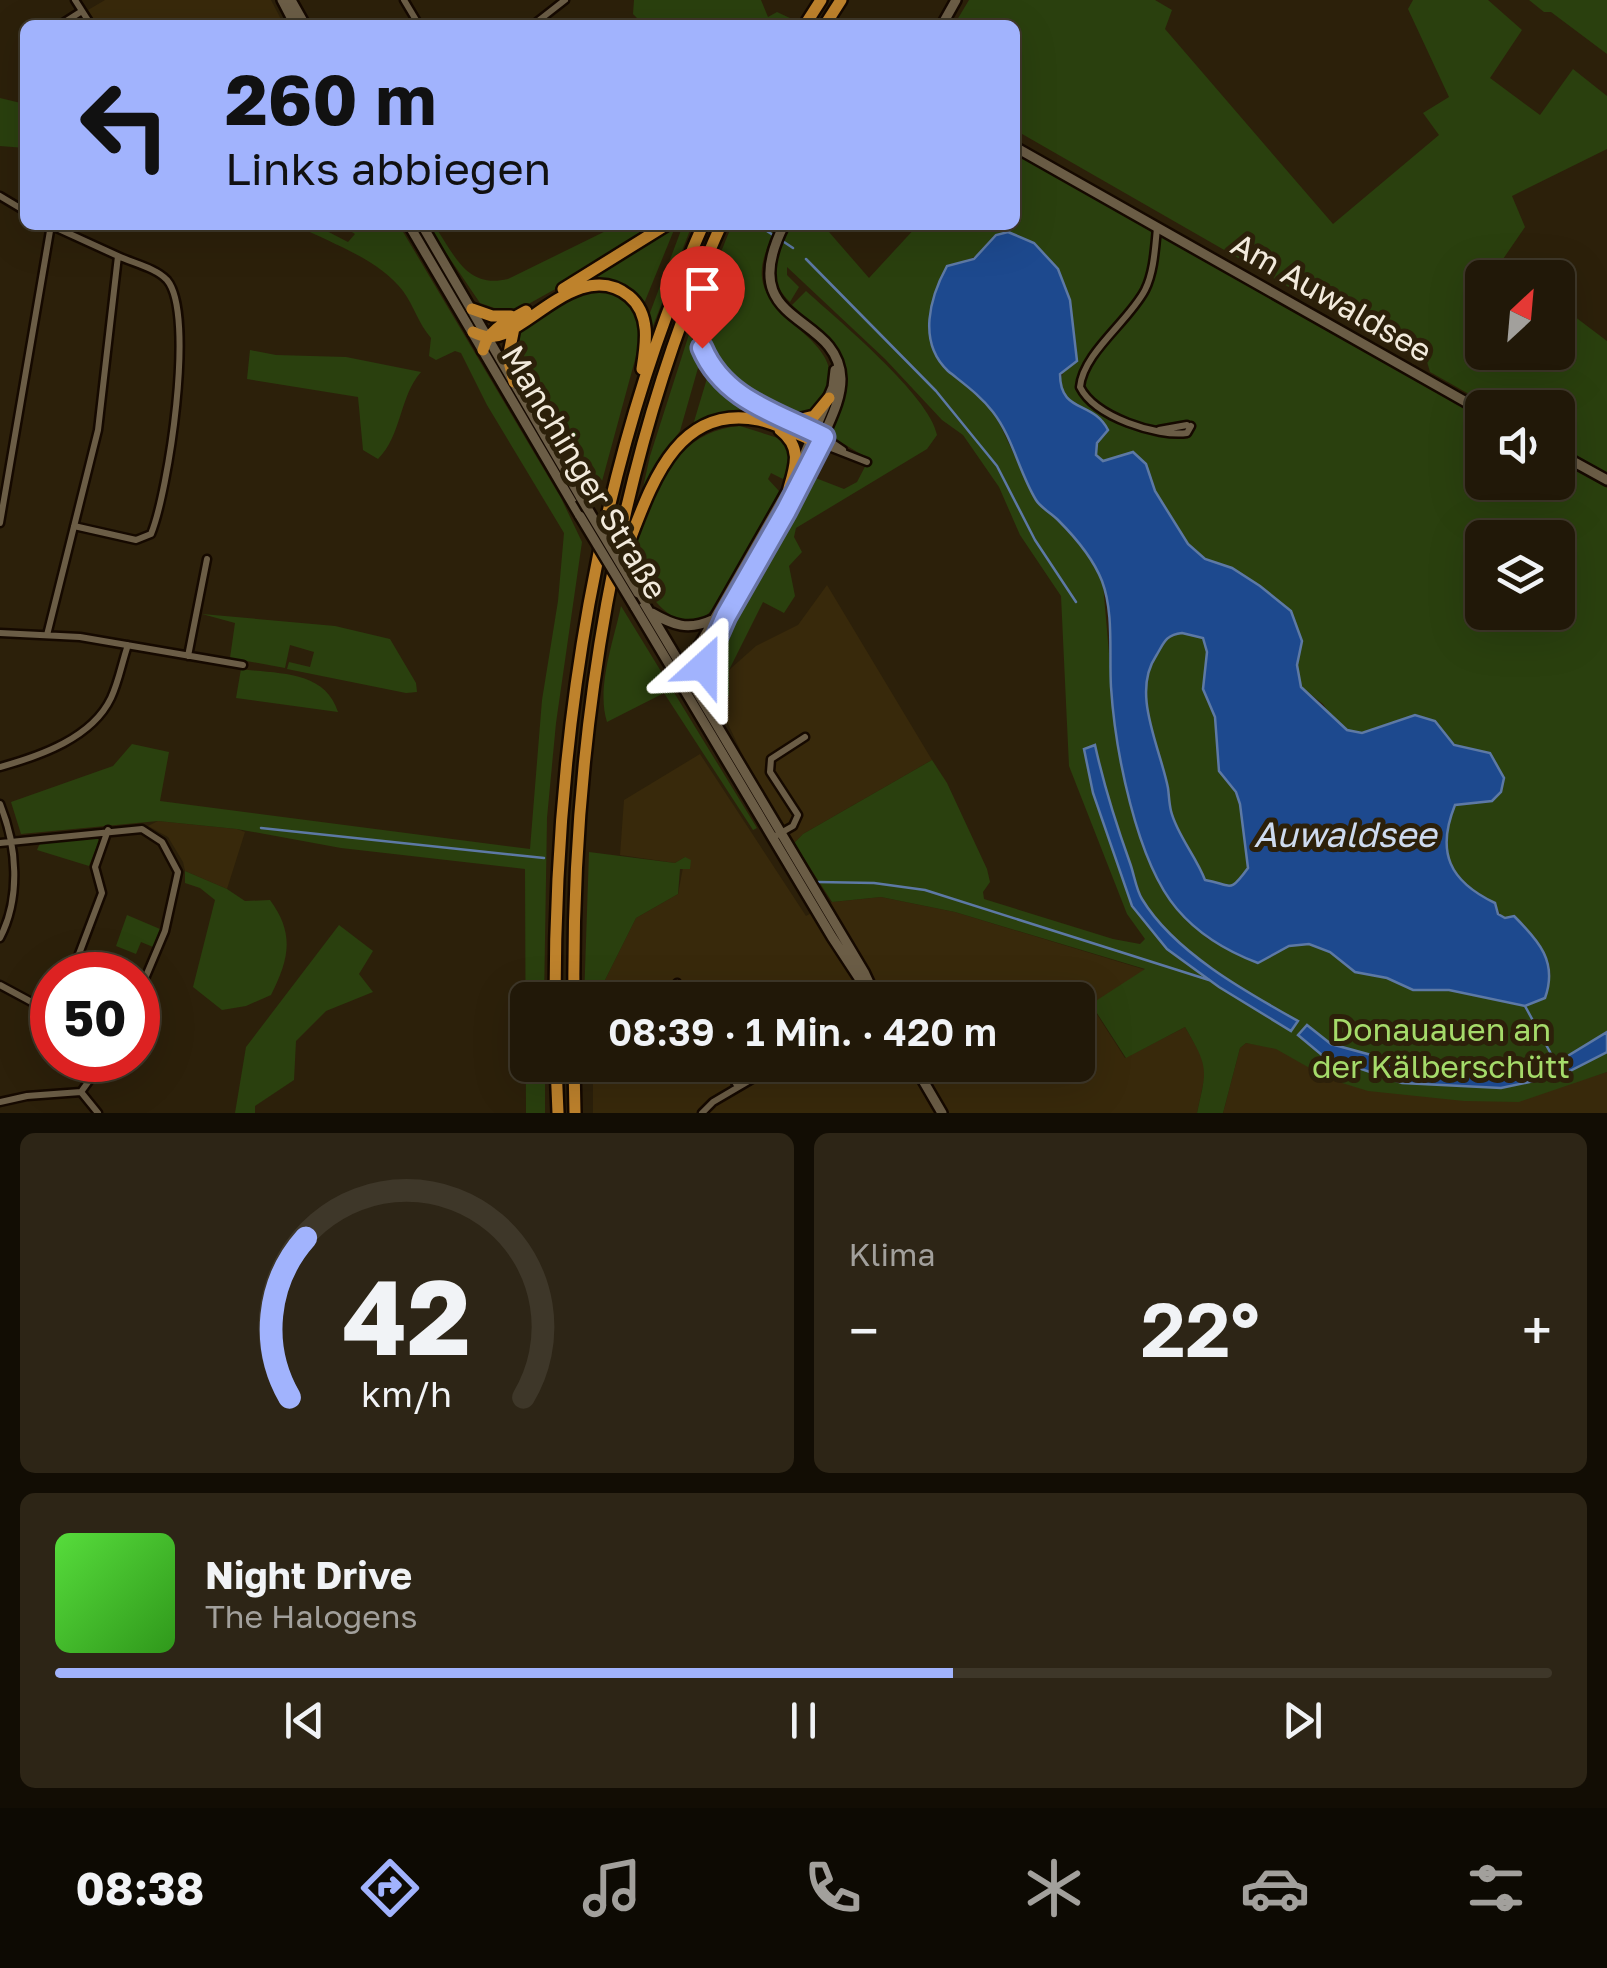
<!DOCTYPE html>
<html lang="de">
<meta charset="utf-8">
<style>
body{margin:0;font-family:"Golos Text",sans-serif;background:#2d2516;color:#f1f3f6;height:100vh;display:flex;flex-direction:column;font-size:38px;white-space:nowrap}
*{box-sizing:border-box;margin:0}
p{font-size:32px;color:#a2a09c}
.icon{flex:none;width:55px;height:55px;fill:none;stroke:currentColor;stroke-width:2;stroke-linecap:round;stroke-linejoin:round}
.map{position:relative;height:1113px;overflow:hidden}
.sheet{display:flex;flex-direction:column;gap:20px;padding:20px;background:#120d04;flex:1}
.sheet>*{flex:none}
.top-card{position:absolute;left:20px;top:20px;width:1000px;height:210px;border-radius:15px;box-shadow:0 10px 40px #0002,0 0 0 2px #3e3729;background:#a1b3fd;color:#111;overflow:hidden}
.needle{width:65px;rotate:26deg}
.tools{position:absolute;left:1465px;top:260px;display:grid;gap:20px}
.tools a{display:grid;place-items:center;width:110px;height:110px;border-radius:15px;background:#211808;box-shadow:0 10px 40px #0002,0 0 0 2px #3e3729;font-size:50px}
.speed{position:absolute;left:30px;top:952px;display:flex;gap:20px;font-size:50px;font-weight:700;text-align:center}
.speed>*{display:grid;place-content:center;width:130px;height:130px;border-radius:50%;background:#211808;box-shadow:0 10px 40px #0002,0 0 0 2px #3e3729;line-height:1}
.speed .limit{border:15px solid #d22;background:#fff;color:#111}
.pin{position:absolute;display:grid;place-items:center;width:85px;height:85px;color:#fff;margin:-102px -42px;border-radius:50% 50% 50% 0;rotate:-45deg;box-shadow:0 0 10px #0007}
.pin .icon{rotate:45deg}
.me{position:absolute;width:110px;margin:-55px;rotate:24deg;stroke-linejoin:round;filter:drop-shadow(0 0 8px #0008)}
.turn{display:flex;align-items:center;gap:35px;height:210px;padding:0 40px;font-size:45px}
.turn .icon{width:130px;height:130px;stroke-width:2.5}
.turn b{display:block;font-size:70px;line-height:85px}
.big{font-size:75px;font-weight:600;line-height:1.1}
.sheet .tile{flex:1;display:flex;flex-direction:column;justify-content:center;gap:15px;min-width:0;padding:0 35px;border-radius:15px;background:#2d2516}
.sheet .dial{align-items:center;gap:0}
.dial svg{height:260px;overflow:visible;fill:none;stroke:#3e3729;stroke-width:7;stroke-linecap:round;text-anchor:middle}
.dial text{fill:#f1f3f6;stroke:none}
.song{display:flex;align-items:center;gap:30px}
.cover{width:120px;height:120px;border-radius:15px;background:linear-gradient(135deg,hsl(110 70% 55%),hsl(110 70% 35%))}
.played{height:10px;border-radius:5px;background:linear-gradient(90deg,#a1b3fd 60%,#3e3729 60%)}
.keys{display:flex;justify-content:space-around;direction:ltr}
.heat{display:flex;justify-content:space-between;align-items:center;font-size:55px;direction:ltr}
.sheet .tiles{flex:1;display:grid;gap:20px;grid-template-columns:1fr 1fr}
.tile:last-child{grid-column:span 2}
.trip{position:absolute;left:510px;top:982px;width:585px;height:100px;border-radius:15px;background:#211808;box-shadow:0 10px 40px #0002,0 0 0 2px #3e3729;font-weight:600;line-height:100px;text-align:center}
.tabs{display:flex;height:160px;justify-content:space-around;align-items:center;background:#0d0a03;color:#a2a09c}
.tabs .icon{width:70px;height:70px}
.tabs .active{color:#a1b3fd}
.tabs b{font-size:45px;color:#f1f3f6}
.map>svg:first-child{display:block}
</style>
<div class="map">
<svg width="1607" height="1113" viewBox="0 0 1607 1113">
<rect width="100%" height="100%" fill="#2c200a"/>
<path fill="#38290b" d="M105 0H271L284 25H98L88 10Z
M827 585 932 760 803 834 794 843 745 760 719 705 729 695V670L756 646 798 625Z
M700 754 806 916 832 902 881 897 955 912 1146 970 1091 1005 1125 1058 1185 1027 1205 1061 1206 1071 1197 1113H593V1065H1078V1000H599L602 986 636 918 678 894 685 857 675 863 620 855 624 800Z
M158 821 237 829 245 832 227 889 185 871 183 862 168 837 148 826Z
M1246 1043 1542 1092 1607 1072V1113H1223L1240 1048Z"/>
<path fill="#2a400e" fill-rule="evenodd" d="M634 0H761L768 17 777 12 792 19 791 25H644L633 14Z
M969 0H1155L1172 10 1165 29 1333 224 1439 135 1423 113 1449 97 1408 9 1413 0H1488L1522 30 1490 78 1540 115 1573 69 1607 96V149L1512 196 1525 227 1501 262 1522 277 1482 278V352H1558V304L1607 341V473L1558 445V408L1492 407 1430 372 1423 348 1397 349 1015 130V25H954Z
M1529 0H1607V54L1551 12H1544Z
M0 98 25 104V148L0 146Z
M1015 154 1482 419V482H1558V461L1607 488V1072L1519 1102 1464 1101 1368 1091 1329 1079 1276 1049 1246 1043 1240 1048 1223 1113H1197C1207 1068 1209 1068 1185 1027L1126 1058 1091 1004 1145 969 955 912 881 897 832 902 794 843 803 834 932 760 947 783 987 869 990 882 983 892 984 899 1113 939 1140 944 1145 939 1127 914 1069 766 1061 596 1020 535 999 487 963 435 942 420 885 359 787 267V275L799 287 790 302C764 277 776 253 790 225L812 229 835 225 829 232 869 278 918 225H1015ZM1008 232 1034 243 1070 300 1077 351C1043 397 1064 395 1103 420L1096 455 1103 461 1118 456 1152 478 1155 491 1188 544 1205 559 1232 568 1260 586 1291 611 1302 641 1297 665 1301 687 1323 704 1332 717 1347 730 1362 733 1415 715 1435 721 1492 801 1455 805C1436 852 1449 880 1495 903 1509 945 1568 936 1545 998L1525 1006 1449 990H1413L1387 978 1355 972 1330 952 1309 944 1289 946 1257 962 1208 939 1177 910 1160 885 1127 789 1115 723 1103 584 1091 558 1058 520 1037 503 995 414 978 395 945 368 966 260C983 257 991 237 1008 232ZM1482 538H1558V612H1482ZM1095 746 1104 789 1142 898 1132 906 1093 793 1084 749Z
M296 225H315L348 242 355 234 341 225H399L561 498 582 542 556 723 547 818 544 1000H528V1065H545V1113H526L525 869 341 848 237 829 158 821 21 834 11 802 113 766 132 744 169 752 160 801 530 849 542 700 558 601 564 533 487 405 461 353 455 351 436 360 429 356 431 338C418 323 414 306 403 291 379 259 330 243 296 225Z
M427 225H434C455 255 466 289 508 279L618 225H658L559 287 523 307 503 311 480 303Z
M672 225H676L643 306C631 283 610 278 585 281Z
M683 225H692L651 331 648 318Z
M732 225H777C770 242 760 259 762 278 768 329 867 346 815 411 789 416 781 410 758 398 678 358 705 289 732 225Z
M593 290 610 291 632 304 642 334 595 507C578 474 507 372 516 339 522 317 573 295 593 290Z
M806 291C837 319 930 396 937 435L927 449 796 528 794 537 802 552 789 566 795 596 784 613 763 602 729 670V695L719 705C717 698 713 690 713 683 711 632 787 524 813 477L844 489 857 482 869 459 834 438C832 424 839 412 843 399 855 355 821 332 792 305Z
M691 328 700 361 680 431 655 466 640 501 650 456Z
M250 350 276 355 346 357 421 372C399 397 402 435 378 459L363 450 358 397 247 379Z
M708 375 736 400 790 426C754 411 729 407 693 425Z
M740 426 781 439 791 450V462L783 479 771 473 768 479 779 491C766 517 751 542 737 567 731 579 726 592 718 602 683 655 644 588 627 560 650 504 669 431 740 426Z
M621 606 757 828 753 830 664 693 607 722C596 688 614 640 621 606Z
M202 614 335 626 390 639 416 683 417 692 406 693 287 669 289 662 310 667 314 652 290 645 285 668 230 658 235 623Z
M1182 633 1203 638 1207 652 1203 689 1215 717 1227 782 1236 792 1240 804 1248 868C1229 895 1234 884 1205 880 1196 857 1178 835 1171 811 1169 804 1169 796 1168 788 1160 746 1131 694 1156 656 1164 643 1165 635 1182 633Z
M241 669C278 674 325 670 338 712L236 698Z
M96 835 99 841 89 866 37 850 40 843Z
M589 852 675 863 685 857 691 860 690 869H680L678 894 636 918 602 986 599 1000H584Z
M185 871 227 889 245 901 270 900C295 934 289 959 271 995L246 1006 222 1010 193 987 215 900 200 888 185 883Z
M127 915 160 929 153 947 141 942 136 954 116 946Z
M339 925 373 951 359 974 373 992 326 1011 296 1041 294 1080 255 1106V1113H235L246 1047Z"/>
<path fill="#1d498e" stroke="#5d79a5" stroke-width="2.5" fill-rule="evenodd" d="M1008 232 1034 243 1058 269 1070 300 1077 361 1060 374C1060 414 1093 400 1108 430L1097 443 1096 455 1103 461 1133 452 1146 464 1155 491 1188 544 1205 559 1232 568 1260 586 1291 611 1302 641 1297 665 1301 687 1347 730 1362 733 1415 715 1435 721 1454 745 1490 753 1504 778 1501 792 1492 801 1455 805C1436 852 1449 881 1495 903L1498 914 1505 918 1514 916C1539 941 1558 962 1545 998L1525 1006 1449 990H1413L1387 978 1355 972 1330 952 1309 944 1289 946 1258 963C1226 951 1199 935 1177 909 1136 861 1115 749 1111 687 1109 653 1114 613 1102 581 1093 558 1075 537 1058 520 1051 513 1041 508 1036 500 1019 472 1013 438 993 412 980 395 964 384 948 371 917 342 930 297 947 266L974 259 996 235ZM1182 633 1203 638 1207 652 1203 689 1215 717 1219 771 1236 792 1240 804 1248 868C1229 894 1233 885 1205 880 1196 856 1177 835 1171 811 1169 803 1169 795 1168 788 1160 747 1131 693 1156 656 1164 643 1165 635 1182 633Z
M1095 745C1104 786 1116 824 1130 863 1134 874 1136 889 1142 899 1174 952 1246 992 1298 1021L1291 1031 1219 987 1167 949 1132 906 1093 793 1084 749Z
M1307 1025 1331 1044 1408 1065 1494 1070 1556 1063 1607 1032V1052L1562 1075 1501 1088 1402 1083 1323 1056 1298 1035Z"/>
<g fill="none" stroke-linecap="round" stroke-linejoin="round">
<path stroke="#5d79a5" stroke-width="2.5" d="M758 225 773 235
M784 242 793 248
M806 259 936 391 997 466 1035 540 1076 602
M261 828 544 858
M818 882 874 883 925 890 1209 980
M1525 1006 1556 1063"/>
<g stroke="#150900" stroke-width="11">
<path id="street" d="M75 0 91 25
M404 0 419 25
M60 25 82 11
M533 25 565 0
M0 196 25 211
M1157 228C1155 248 1154 272 1145 290 1129 321 1083 353 1080 387 1095 417 1157 437 1187 433L1191 426
M1159 430 1187 425
M824 437 843 450
M821 444 867 462
M0 523 51 225
M74 526 136 540 151 534C168 493 196 314 167 280 156 268 133 263 118 256
M0 633 80 637 243 665
M47 635 98 430 118 256 50 225
M188 656 207 559
M0 767C40 756 92 738 111 698 119 681 122 662 128 645
M0 804C17 846 21 897 0 938
M772 838 793 826 798 815 770 772 771 759 805 737
M0 843 142 829 162 842 178 872 165 931 138 995
M71 975 102 893 95 867 108 830
M677 983 688 1000
M0 985 52 1013
M725 1065 738 1087
M81 1092 98 1113
M0 1102 27 1096 81 1092 104 1060
M702 1113 713 1102 776 1065"/>
</g>
<g stroke="#150900" stroke-width="14">
<path id="secondary" d="M282 0 295 25
M291 0 305 25
M942 25 956 0
M1015 147 1482 411
M409 225 580 516
M422 225 581 498
M1558 453 1607 480
M797 472 833 387 835 370
M638 593 864 972 877 1000
M635 607 832 937 872 998
M652 613C673 625 688 631 712 620
M684 672 790 486
M706 707 707 663 718 633C750 563 798 502 826 430 833 414 841 397 841 379 839 311 732 328 784 225
M914 1065 942 1113"/>
</g>
<g stroke="#150900" stroke-width="16">
<path id="highway" d="M805 25 821 0
M825 25 841 0
M705 280C678 379 742 395 815 432
M563 289 666 225
M472 309 492 316H511
M514 328 508 358 514 382
M473 332C483 337 492 339 503 334 538 319 586 261 629 296 651 314 646 344 642 369
M483 350C488 329 508 321 526 311
M793 421 814 416 829 398
M780 430C802 447 796 465 789 488
M626 550C650 489 675 403 759 420 777 424 795 433 811 440
M555 1000C555 737 596 467 703 225
M574 1000C571 743 615 460 721 225
M556 1065 558 1113
M574 1065 575 1113"/>
</g>
<use href="#street" stroke="#6b5d46" stroke-width="6"/>
<use href="#secondary" stroke="#6b5d46" stroke-width="9"/>
<use href="#highway" stroke="#be822c" stroke-width="11"/>
<g stroke="#150900" stroke-width="14" stroke-linecap="butt">
<path id="secondary-bridge" d="M581 498 638 593
M580 516 635 607"/>
</g>
<use href="#secondary-bridge" stroke="#6b5d46" stroke-width="9"/>
</g>
<g fill="none" stroke-linecap="round" stroke-linejoin="round">
<g stroke="#6974a4" stroke-width="25">
<path id="route" d="M702 348C724 400 777 413 824 437L786 511 726 616 704 666"/>
</g>
<use href="#route" stroke="#a1b3fd" stroke-width="18"/>
</g>
<g text-anchor="middle" dominant-baseline="central" stroke-width="10" stroke-linejoin="round" paint-order="stroke">
<g font-size="32" fill="#f2eadc" stroke="#2c200a">
<text transform="translate(1332 297) rotate(30)">Am Auwaldsee</text>
<text transform="translate(585 472) rotate(59)">Manchinger Straße</text>
</g>
<g font-size="32" fill="#a5db6a" stroke="#2c200a">
<text x="1441" y="1029">Donauauen an<tspan x="1441" dy="37">der Kälberschütt</tspan></text>
</g>
<g font-size="35" font-style="italic" fill="#cedbef" stroke="#2c200a">
<text x="1345" y="834">Auwaldsee</text>
</g>
</g>
</svg>
<div class="tools">
<a><svg class="needle" viewBox="-14 -14 28 28"><path d="M0-13l5 13h-10z" fill="#e53935"/><path d="M0 13l5-13h-10z" fill="#a2a09c"/></svg></a>
<a><svg class="icon" aria-label="sound" viewBox="0 0 24 24"><path d="M4 9h4l5-4v14l-5-4H4zM17 9q2 3 0 6"/></svg></a>
<a><svg class="icon" aria-label="layers" viewBox="0 0 24 24"><path d="M12 4l9 5-9 5-9-5zM3 14l9 5 9-5"/></svg></a>
</div>
<div class="speed"><div class="limit">50</div></div>
<div class="pin" style="left:702px;top:348px;background:#d93025"><svg class="icon" aria-label="arrive" viewBox="0 0 24 24"><path d="M6 21V4h12l-3 4 3 4H6"/></svg></div>
<svg class="me" style="left:704px;top:666px" viewBox="-20 -20 40 40"><path d="M0-17L14 15 0 8-14 15z" fill="#a1b3fd" stroke="#fff" stroke-width="4"/></svg>
<div class="trip">08:39 · 1 Min. · 420 m</div>
<div class="top-card">
<div class="turn"><svg class="icon" aria-label="left" viewBox="0 0 24 24"><path d="M17 20v-9H6M10 6l-5 5 5 5"/></svg><div><b>260 m</b>Links abbiegen</div></div>
</div>
</div>
<section class="sheet">
<div class="tiles">
<div class="tile dial"><svg viewBox="0 0 100 80">
<path d="M14 69A42 42 0 1 1 86 69"/>
<path d="M14 69A42 42 0 0 1 19 20" stroke="#a1b3fd"/>
<text x="50" y="56" font-size="32" font-weight="700">42</text>
<text x="50" y="72" font-size="11">km/h</text>
</svg></div>
<div class="tile"><p>Klima</p>
<div class="heat"><a>−</a><b class="big">22°</b><a>+</a></div>
</div>
<div class="tile">
<div class="song"><i class="cover"></i><div><b>Night Drive</b><p>The Halogens</p></div></div>
<div class="played"></div>
<div class="keys"><svg class="icon" aria-label="previous" viewBox="0 0 24 24"><path d="M18 5L8 12l10 7zM5 5v14"/></svg><svg class="icon" aria-label="pause" viewBox="0 0 24 24"><path d="M8 5v14M16 5v14"/></svg><svg class="icon" aria-label="next" viewBox="0 0 24 24"><path d="M6 5l10 7-10 7zM19 5v14"/></svg></div>
</div>
</div>
</section>
<nav class="tabs">
<b>08:38</b>
<svg class="icon active" aria-label="directions" viewBox="0 0 24 24"><path d="M12 3l9 9-9 9-9-9zM9 14v-3h6M13 9l2 2-2 2"/></svg>
<svg class="icon" aria-label="music" viewBox="0 0 24 24"><path d="M9 18V5l10-2v13"/><circle cx="6" cy="18" r="3"/><circle cx="16" cy="16" r="3"/></svg>
<svg class="icon" aria-label="phone" viewBox="0 0 24 24"><path d="M5 4h4l2 5-3 2q2 4 5 5l2-3 5 2v4C11 20 4 13 5 4z"/></svg>
<svg class="icon" aria-label="climate" viewBox="0 0 24 24"><path d="M12 3v18M4 7l16 10M4 17L20 7"/></svg>
<svg class="icon" aria-label="car" viewBox="0 0 24 24"><path d="M5 17H2v-5l4-1 3-4h7l3 4 3 1v5h-3M9 17h6M6 11h13"/><circle cx="7" cy="17" r="2"/><circle cx="17" cy="17" r="2"/></svg>
<svg class="icon" aria-label="filters" viewBox="0 0 24 24"><path d="M4 7h16M4 17h16"/><circle cx="9" cy="7" r="2"/><circle cx="15" cy="17" r="2"/></svg>
</nav>
